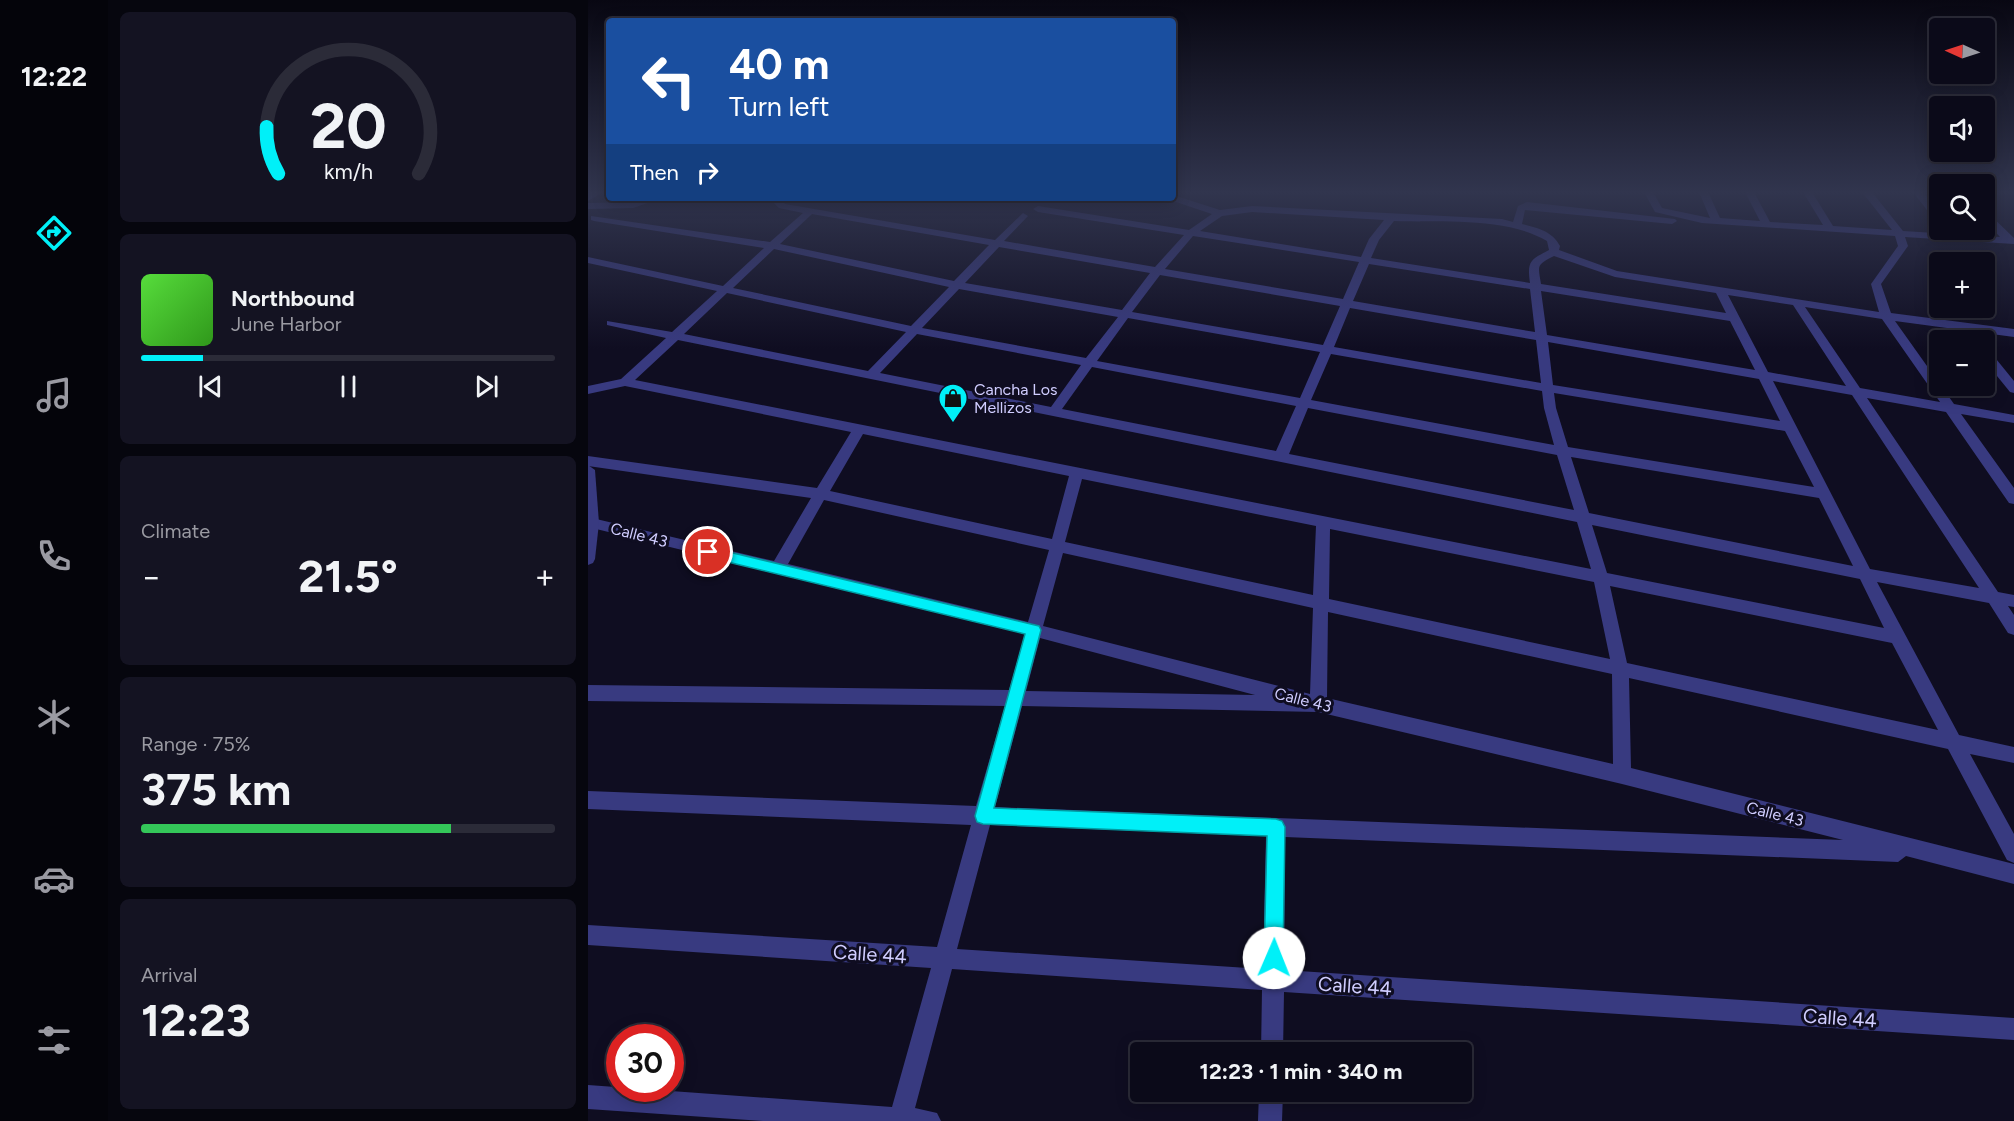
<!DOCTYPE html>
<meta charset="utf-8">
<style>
body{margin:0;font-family:Figtree,sans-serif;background:#141322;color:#f1f3f6;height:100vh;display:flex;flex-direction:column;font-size:22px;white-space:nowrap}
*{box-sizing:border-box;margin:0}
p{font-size:20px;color:#9a9aa2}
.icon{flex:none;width:33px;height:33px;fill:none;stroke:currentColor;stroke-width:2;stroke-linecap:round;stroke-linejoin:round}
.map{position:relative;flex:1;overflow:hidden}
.details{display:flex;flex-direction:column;gap:12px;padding:12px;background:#06060e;width:480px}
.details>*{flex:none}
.guide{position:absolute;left:18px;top:18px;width:570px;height:183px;border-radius:6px;box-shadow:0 3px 15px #0003,0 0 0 2px #2b2b38;background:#1a4fa0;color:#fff;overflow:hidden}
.needle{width:39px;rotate:273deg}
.tools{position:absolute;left:1341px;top:18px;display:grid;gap:12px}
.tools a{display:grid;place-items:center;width:66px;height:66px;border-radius:6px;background:#0b0a19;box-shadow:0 3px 15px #0003,0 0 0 2px #2b2b38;font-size:30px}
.speed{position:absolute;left:18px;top:1024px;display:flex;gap:12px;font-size:30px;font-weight:700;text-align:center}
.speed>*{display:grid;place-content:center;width:78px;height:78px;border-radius:50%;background:#0b0a19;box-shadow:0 3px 15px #0003,0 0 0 2px #2b2b38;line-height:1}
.speed .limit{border:9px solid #d22;background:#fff;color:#111}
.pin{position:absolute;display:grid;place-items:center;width:51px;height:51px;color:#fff;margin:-26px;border:3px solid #fff;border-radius:50%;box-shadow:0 2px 6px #0007}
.me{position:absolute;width:66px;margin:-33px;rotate:1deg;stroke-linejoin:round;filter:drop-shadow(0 0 4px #0008)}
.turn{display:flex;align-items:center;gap:21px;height:126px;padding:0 24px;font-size:27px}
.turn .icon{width:78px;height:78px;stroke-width:2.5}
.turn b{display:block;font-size:42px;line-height:51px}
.then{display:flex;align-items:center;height:57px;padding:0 24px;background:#0003;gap:12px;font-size:22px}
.big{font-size:45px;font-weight:700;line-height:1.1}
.details .tile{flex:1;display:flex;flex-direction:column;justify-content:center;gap:9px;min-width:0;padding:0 21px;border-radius:9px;background:#141322}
.details .dial{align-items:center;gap:0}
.dial svg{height:156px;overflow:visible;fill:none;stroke:#2b2b38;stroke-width:7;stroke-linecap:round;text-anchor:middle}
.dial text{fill:#f1f3f6;stroke:none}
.song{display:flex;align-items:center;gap:18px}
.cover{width:72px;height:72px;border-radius:9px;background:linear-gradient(135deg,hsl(110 70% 55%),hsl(110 70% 35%))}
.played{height:6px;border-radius:3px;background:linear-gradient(90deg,#00f0f8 15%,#2b2b38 15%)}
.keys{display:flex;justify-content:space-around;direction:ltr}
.heat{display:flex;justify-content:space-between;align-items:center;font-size:33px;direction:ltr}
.charge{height:9px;border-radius:4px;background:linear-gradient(90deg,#34c759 75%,#2b2b38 0)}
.trip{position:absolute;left:542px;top:1042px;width:342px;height:60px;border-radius:6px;background:#0b0a19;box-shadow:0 3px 15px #0003,0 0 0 2px #2b2b38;font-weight:700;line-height:60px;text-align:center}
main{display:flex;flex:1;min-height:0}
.dock{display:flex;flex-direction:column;width:108px;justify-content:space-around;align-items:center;background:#04040a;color:#9a9aa2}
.dock .icon{width:42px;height:42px}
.dock .on{color:#00f0f8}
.dock b{font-size:27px;color:#f1f3f6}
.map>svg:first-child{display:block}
</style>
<main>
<nav class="dock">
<b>12:22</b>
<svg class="icon on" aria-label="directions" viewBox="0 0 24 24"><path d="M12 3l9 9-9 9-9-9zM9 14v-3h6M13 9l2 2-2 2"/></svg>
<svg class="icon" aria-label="music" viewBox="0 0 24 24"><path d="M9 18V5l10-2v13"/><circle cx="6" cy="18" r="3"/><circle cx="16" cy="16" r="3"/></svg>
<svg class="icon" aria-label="phone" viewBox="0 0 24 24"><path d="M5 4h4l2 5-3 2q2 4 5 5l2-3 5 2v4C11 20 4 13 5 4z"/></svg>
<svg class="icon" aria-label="climate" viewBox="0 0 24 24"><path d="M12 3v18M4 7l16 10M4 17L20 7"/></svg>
<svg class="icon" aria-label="car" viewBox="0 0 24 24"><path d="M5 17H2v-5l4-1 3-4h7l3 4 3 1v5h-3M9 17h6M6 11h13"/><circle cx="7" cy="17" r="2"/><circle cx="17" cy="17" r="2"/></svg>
<svg class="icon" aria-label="filters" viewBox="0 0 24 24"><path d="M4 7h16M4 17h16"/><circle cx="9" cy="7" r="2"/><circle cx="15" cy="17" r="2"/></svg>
</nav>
<section class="details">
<div class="tile dial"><svg viewBox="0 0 100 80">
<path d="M14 69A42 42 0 1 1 86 69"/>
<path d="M14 69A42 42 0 0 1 8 45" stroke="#00f0f8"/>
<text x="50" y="56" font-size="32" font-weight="700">20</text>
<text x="50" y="72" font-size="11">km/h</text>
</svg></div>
<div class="tile">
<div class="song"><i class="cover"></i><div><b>Northbound</b><p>June Harbor</p></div></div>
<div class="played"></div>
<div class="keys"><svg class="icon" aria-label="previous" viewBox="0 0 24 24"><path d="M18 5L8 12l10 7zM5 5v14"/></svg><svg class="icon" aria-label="pause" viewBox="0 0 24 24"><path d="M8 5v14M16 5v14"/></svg><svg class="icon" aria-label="next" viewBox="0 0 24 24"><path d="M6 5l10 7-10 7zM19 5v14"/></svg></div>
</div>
<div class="tile"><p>Climate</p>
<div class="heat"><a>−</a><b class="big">21.5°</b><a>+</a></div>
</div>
<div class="tile"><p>Range · 75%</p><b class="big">375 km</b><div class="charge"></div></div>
<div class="tile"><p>Arrival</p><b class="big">12:23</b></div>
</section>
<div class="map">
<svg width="1426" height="1121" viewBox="0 0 1426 1121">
<rect width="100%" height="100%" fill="#0f0d21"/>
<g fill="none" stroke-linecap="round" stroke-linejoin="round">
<path fill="#383a80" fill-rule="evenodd" d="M4 192H15L0 201V194Z
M1056 192H1065L1074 208 1122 218 1111 192H1120L1132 218 1172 221 1157 192H1166L1182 222 1235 225 1215 192H1224L1245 226 1304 230 1274 192H1284L1315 231 1412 237 1396 219V209L1426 238V244L1317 237 1320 246 1293 284 1303 313 1426 329V337L1307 321 1366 404 1426 415V423L1373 414 1426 488V504L1421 503 1358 412 1279 398 1410 592 1426 595V607L1420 606 1426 615V635L1420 633 1401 603 1289 582 1371 735 1426 747V763L1382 754 1426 834V863L1419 860 1360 749 1041 678 1043 768 1426 864V884L1318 856 1310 862 697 837 696 970 1426 1018V1040L696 992 695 1053H673L674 990 364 969 327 1108 349 1113 353 1121H175L0 1109V1085L304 1107 343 968 0 945V925L349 947 383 825 0 809V791L388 806 417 706 0 701V685L421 690 437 634 0 527V519L4 518 186 561 223 498 0 466V456L229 488 263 432 37 386 0 394V386L33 379 78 338 19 325V321L84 332 129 291 0 263V257L135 286 176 248 6 221 3 220V216L182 242 215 213 191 208 185 202 188 198H198L195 202 197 204 407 240 435 213 440 216 416 241 567 267 596 235 450 212 445 209 450 206 601 230 624 214 582 200 580 198H585V195L632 210 664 206 914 219 925 222 930 206 939 202 1087 219 1089 221 1084 224 937 210 934 224C950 228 964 231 972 246L971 250 1029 271 1291 312 1283 284 1310 246 1307 236 1114 223 1067 212ZM664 212 796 220 781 239 773 257 612 231 634 216ZM224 214 401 245 366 281 192 244ZM806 221C854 223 916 216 959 241L961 250C942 260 939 261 942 283L783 258 791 240ZM605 236 771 262 755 299 577 269ZM411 247 562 273 534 310 377 283ZM186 249 361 287 323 326 145 288ZM966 256 1027 277 1128 293 1138 313 953 284C950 265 948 265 966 256ZM781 264 942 289 947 332 765 301ZM572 275 752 306 735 345 544 312ZM371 289 530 317 498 358 334 328ZM953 291 1142 321 1167 370 959 335ZM139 293 318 332 280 371 96 334ZM1140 295 1205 305 1258 386 1180 372ZM1217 307 1294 319 1352 402 1272 388ZM762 308 948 340 953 383 746 347ZM540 318 732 352 712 398 509 361ZM329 334 493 365 463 407 292 373ZM90 340 989 522 1003 569 47 380ZM960 342 1171 379 1192 421 965 385ZM743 354 954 391 956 408 966 445 723 400ZM504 367 708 406 688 451 474 409ZM1185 381 1264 395 1391 588 1282 569ZM966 393 1197 431 1226 487 980 447 968 408ZM720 408 969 455 986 510 701 454ZM275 434 481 476 464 539 242 491ZM983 457 1231 498 1265 566 1001 513ZM494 479 728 526 725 595 477 542ZM236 500 461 550 440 622 200 564ZM1004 525 1272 579 1296 628 1019 573ZM742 529 1006 582 1022 659 741 599ZM475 553 725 608 722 694 455 626ZM1022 586 1304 643 1350 730 1039 663ZM740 612 1024 674 1025 764 739 698ZM452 638 667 695 438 691ZM434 706 730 712 1034 784 1255 840 407 807ZM402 825 678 836 675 969 369 949Z
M1325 192H1335L1352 214V224L1349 223Z
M59 198H74L45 208 0 209V203L44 202Z
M1396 348 1400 349 1426 381V393L1422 392 1396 360Z
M671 1092H695L694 1121H670Z"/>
<path fill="#383a80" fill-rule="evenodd" d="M0 465 7 470 11 523 7 559 5 563 0 565Z"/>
</g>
<linearGradient id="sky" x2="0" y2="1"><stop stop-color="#080712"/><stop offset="0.55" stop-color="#31354e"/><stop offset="1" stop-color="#31354e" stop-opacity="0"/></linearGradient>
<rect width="1426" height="349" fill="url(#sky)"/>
<path fill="#00f0f8" stroke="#009ca1" stroke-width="1.5" d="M120 547 451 626 453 630 406 808 688 819 694 821 697 827 695 958 692 965 686 968 679 965 676 958 679 836 395 824 389 822 387 816 437 634 115 556 113 552 115 548Z"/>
<defs>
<g id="shop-pin" transform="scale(1.5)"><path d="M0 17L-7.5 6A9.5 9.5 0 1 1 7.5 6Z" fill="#00f0f8" stroke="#0f0d21"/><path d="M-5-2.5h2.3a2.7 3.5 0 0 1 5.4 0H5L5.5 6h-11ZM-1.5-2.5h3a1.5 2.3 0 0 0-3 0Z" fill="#111"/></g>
</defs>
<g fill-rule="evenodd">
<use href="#shop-pin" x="365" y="398"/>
</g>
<g text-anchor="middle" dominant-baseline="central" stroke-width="6" stroke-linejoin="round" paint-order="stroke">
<g font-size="16" fill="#d0cdff" stroke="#0f0d21" text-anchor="start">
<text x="386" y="389">Cancha Los<tspan x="386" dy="18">Mellizos</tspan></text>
</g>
<g font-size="16" fill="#d0cdff" stroke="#0f0d21">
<text transform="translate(51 535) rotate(14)">Calle 43</text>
<text transform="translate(715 700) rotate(14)">Calle 43</text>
<text transform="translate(1187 814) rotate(14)">Calle 43</text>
</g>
<g font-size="20" fill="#d0cdff" stroke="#0f0d21">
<text transform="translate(282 954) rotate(4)">Calle 44</text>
<text transform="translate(767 986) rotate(4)">Calle 44</text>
<text transform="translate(1252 1018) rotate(4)">Calle 44</text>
</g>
</g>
</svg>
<div class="tools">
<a><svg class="needle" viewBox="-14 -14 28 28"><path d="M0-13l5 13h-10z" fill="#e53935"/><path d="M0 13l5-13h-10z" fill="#9a9aa2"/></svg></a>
<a><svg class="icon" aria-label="sound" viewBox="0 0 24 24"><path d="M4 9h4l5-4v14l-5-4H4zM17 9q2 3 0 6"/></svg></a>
<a><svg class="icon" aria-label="search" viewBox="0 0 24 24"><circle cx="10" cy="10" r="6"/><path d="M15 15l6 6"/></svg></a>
<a>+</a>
<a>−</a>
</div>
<div class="speed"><div class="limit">30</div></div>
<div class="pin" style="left:120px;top:552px;background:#d93025"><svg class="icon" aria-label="arrive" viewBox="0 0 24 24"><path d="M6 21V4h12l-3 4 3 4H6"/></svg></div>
<svg class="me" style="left:686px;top:958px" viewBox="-20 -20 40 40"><circle r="19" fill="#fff"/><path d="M0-13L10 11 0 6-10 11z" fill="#00f0f8"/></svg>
<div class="trip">12:23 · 1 min · 340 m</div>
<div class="guide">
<div class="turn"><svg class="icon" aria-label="left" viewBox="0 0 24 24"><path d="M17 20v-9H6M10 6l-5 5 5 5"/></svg><div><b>40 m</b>Turn left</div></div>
<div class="then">Then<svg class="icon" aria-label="right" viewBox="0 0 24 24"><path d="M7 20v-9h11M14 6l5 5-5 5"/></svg></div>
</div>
</div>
</main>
